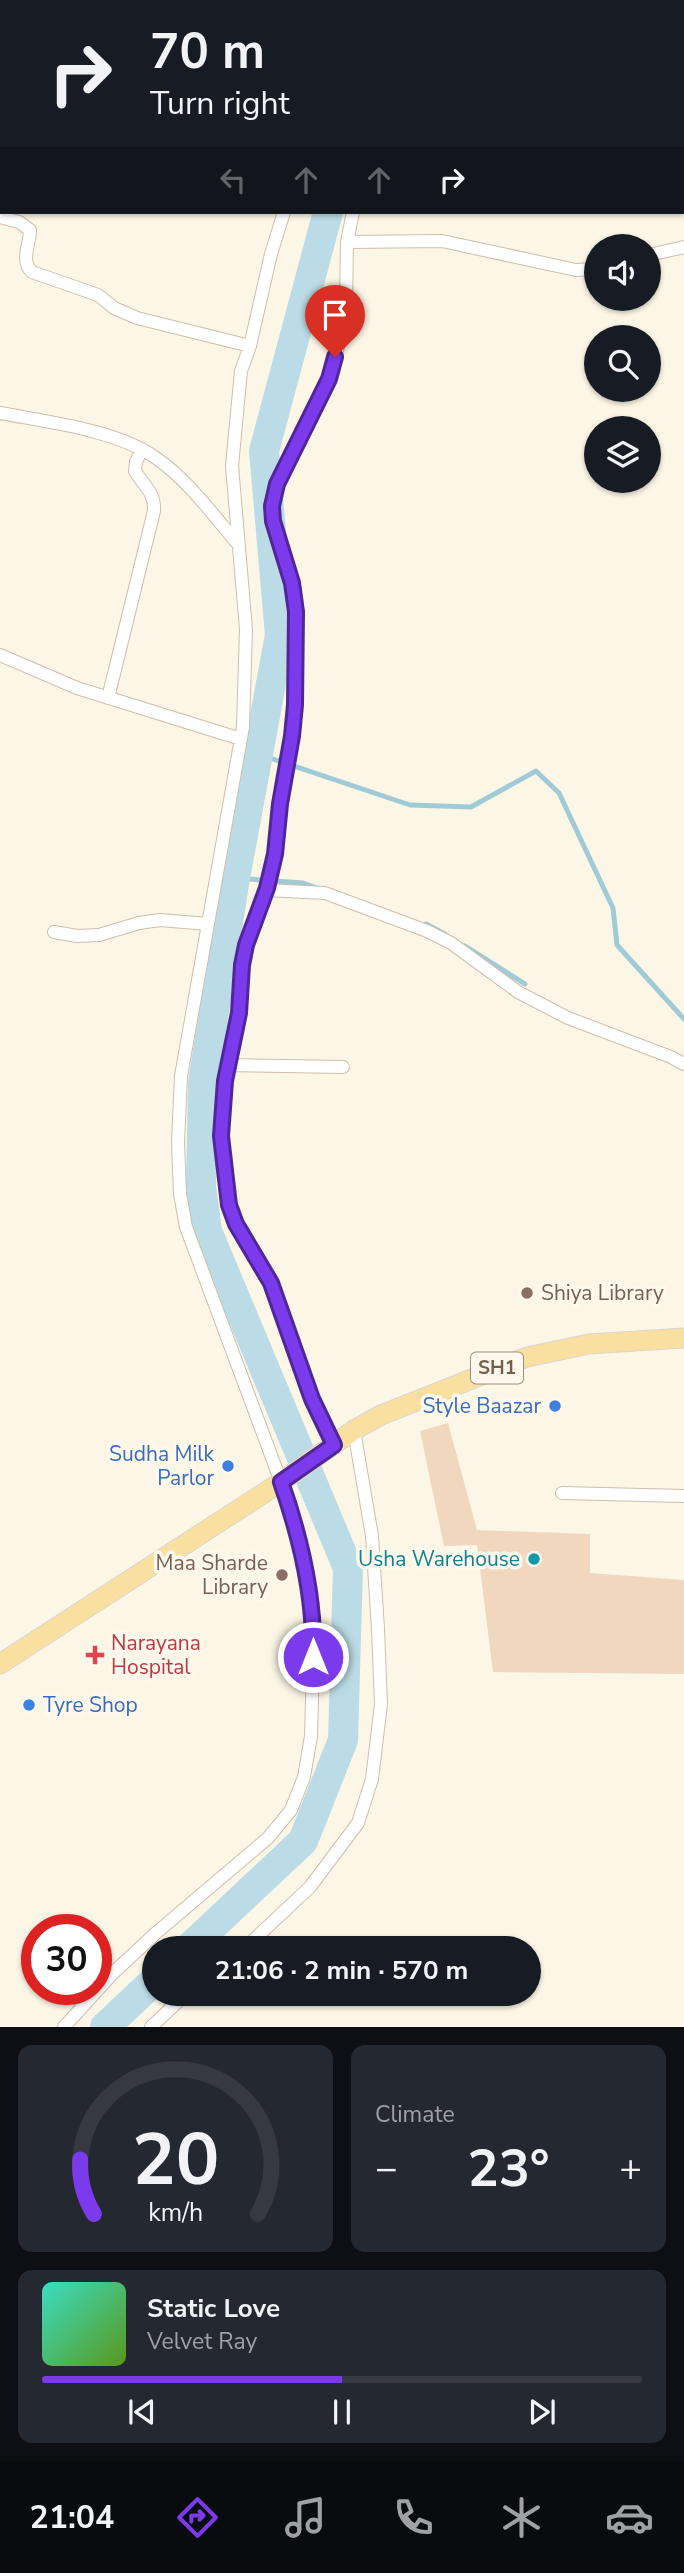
<!DOCTYPE html>
<meta charset="utf-8">
<style>
body{margin:0;font-family:"Nunito Sans",sans-serif;background:#242831;color:#f1f3f6;height:100vh;display:flex;flex-direction:column;font-size:26px;white-space:nowrap}
*{box-sizing:border-box;margin:0}
p{font-size:23px;color:#9ea1a6}
.icon{flex:none;width:38px;height:38px;fill:none;stroke:currentColor;stroke-width:2;stroke-linecap:round;stroke-linejoin:round}
.map{position:relative;height:2027px;overflow:hidden}
.side{display:flex;flex-direction:column;gap:18px;padding:18px;background:#0d0f14;flex:1}
.side>*{flex:none}
.banner{position:absolute;left:0px;top:0px;width:684px;height:214px;box-shadow:0 2px 5px #0004;background:#171b24;color:#f1f3f6;overflow:hidden}
.controls{position:absolute;left:584px;top:234px;display:grid;gap:14px}
.controls a{display:grid;place-items:center;width:77px;height:77px;border-radius:50%;background:#171b24;box-shadow:0 2px 5px #0004;font-size:35px}
.speed{position:absolute;left:21px;top:1914px;display:flex;gap:14px;font-size:35px;font-weight:700;text-align:center}
.speed>*{display:grid;place-content:center;width:91px;height:91px;border-radius:50%;background:#171b24;box-shadow:0 2px 5px #0004;line-height:1}
.speed .limit{border:10px solid #d22;background:#fff;color:#111}
.pin{position:absolute;display:grid;place-items:center;width:60px;height:60px;color:#fff;margin:-72px -30px;border-radius:50% 50% 50% 0;rotate:-45deg;box-shadow:0 0 7px #0007}
.pin .icon{rotate:45deg}
.me{position:absolute;width:77px;margin:-38px;rotate:0deg;stroke-linejoin:round;filter:drop-shadow(0 0 5px #0008)}
.turn{display:flex;align-items:center;gap:24px;height:147px;padding:0 35px;font-size:32px}
.turn .icon{width:91px;height:91px;stroke-width:2.5}
.turn b{display:block;font-size:49px;line-height:60px}
.lanes{display:flex;align-items:center;height:66px;padding:0 35px;background:#0003;justify-content:center;gap:35px;direction:ltr}
.lanes .off{opacity:.35}
.big{font-size:52px;font-weight:700;line-height:1.1}
.side .widget{flex:1;display:flex;flex-direction:column;justify-content:center;gap:10px;min-width:0;padding:0 24px;border-radius:14px;background:#242831}
.side .dial{align-items:center;gap:0}
.dial svg{height:182px;overflow:visible;fill:none;stroke:#363941;stroke-width:7;stroke-linecap:round;text-anchor:middle}
.dial text{fill:#f1f3f6;stroke:none}
.song{display:flex;align-items:center;gap:21px}
.cover{width:84px;height:84px;border-radius:10px;background:linear-gradient(135deg,hsl(170 70% 55%),hsl(90 70% 35%))}
.played{height:7px;border-radius:4px;background:linear-gradient(90deg,#7c3aed 50%,#363941 50%)}
.keys{display:flex;justify-content:space-around;direction:ltr}
.heat{display:flex;justify-content:space-between;align-items:center;font-size:38px;direction:ltr}
.side .tiles{flex:1;display:grid;gap:18px;grid-template-columns:1fr 1fr}
.widget:last-child{grid-column:span 2}
.trip{position:absolute;left:142px;top:1936px;width:399px;height:70px;border-radius:35px;background:#171b24;box-shadow:0 2px 5px #0004;font-weight:700;line-height:70px;text-align:center}
.menu{display:flex;height:112px;justify-content:space-around;align-items:center;background:#090b0e;color:#9ea1a6}
.menu .icon{width:49px;height:49px}
.menu .active{color:#7c3aed}
.menu b{font-size:32px;color:#f1f3f6}
.map>svg:first-child{display:block}
</style>
<div class="map">
<svg width="684" height="2027" viewBox="0 0 684 2027">
<rect width="100%" height="100%" fill="#fcf6e6"/>
<g fill="none" stroke-linecap="round" stroke-linejoin="round">
<path stroke="#a1cad7" stroke-width="5" d="M258 754 410 805 471 807 536 771 559 793 613 908 617 945 684 1019
M235 878 303 883 317 888
M426 924 445 934
M465 946 525 984"/>
<path stroke="#bbdce6" stroke-width="30" d="M361 2V0
M189 1948 303 1841 343 1740 348 1568 207 1231 201 1186 203 1083 235 878 280 635 264 451 328 212
M105 2027 154 1981"/>
</g>
<path fill="#f1d7be" d="M448 1423 477 1530 590 1534V1573L684 1580V1674L493 1672 477 1545 444 1546 420 1431Z"/>
<g fill="none" stroke-linecap="round" stroke-linejoin="round">
<g stroke="#cebead" stroke-width="14">
<path id="minor" d="M388 2V0
M0 44 2 45
M0 217 19 222 30 230C30 244 20 261 32 272L98 295 114 308 137 318 250 346
M347 242 442 241 576 270 597 269
M649 255 684 247
M0 413C47 422 117 430 156 458 188 480 213 515 238 544
M0 655 77 688 241 739
M108 698 154 511C155 491 144 487 135 471L136 462 142 449
M266 890 325 893 427 931 451 943 518 992 568 1018 671 1057 684 1064
M54 932 77 936 99 935 139 923 160 920 208 924
M228 1065 343 1067
M333 1445 312 1399 271 1283 236 1224 229 1205 224 1173 221 1136 225 1081 239 1013 242 966 246 945 267 888 275 854 280 804 292 736 295 705 296 612 292 583 273 521 272 506 277 484 288 459 329 379 341 336 346 304 347 242 353 212
M562 1493 684 1496
M245 1948 310 1887 358 1823 372 1779 381 1704 378 1629 372 1536 354 1430
M64 2027 113 1973 156 1933 268 1838 291 1810 304 1777 311 1736 314 1631 303 1554 281 1482 186 1227 180 1194 178 1142 181 1076 243 727 246 629 232 466 241 371 250 346 271 254 284 212
M151 2027 187 1993"/>
</g>
<g stroke="#dbd5d0" stroke-width="21">
<path id="primary" d="M0 1664 281 1482 354 1430 381 1415 527 1357 589 1344 684 1338"/>
</g>
<use href="#minor" stroke="#fff" stroke-width="12"/>
<use href="#primary" stroke="#fae0a0" stroke-width="19"/>
</g>
<g fill="none" stroke-linecap="round" stroke-linejoin="round">
<g stroke="#51269a" stroke-width="18">
<path id="route" d="M313 1657C315 1597 301 1539 281 1482L334 1445 312 1399 271 1283 236 1224 229 1205 221 1136 225 1081 239 1013 242 965 246 945 267 888 275 854 280 804 292 736 295 705 296 612 292 583 273 521 272 506 277 484 329 379 335 357"/>
</g>
<use href="#route" stroke="#7c3aed" stroke-width="12"/>
</g>
<g fill="#8d6e63" stroke="#fff9ed" stroke-width="2.5">
<circle cx="527" cy="1293" r="7"/>
<circle cx="282" cy="1575" r="7"/>
</g>
<g fill="#3f7fe0" stroke="#fff9ed" stroke-width="2.5">
<circle cx="555" cy="1406" r="7"/>
<circle cx="228" cy="1466" r="7"/>
<circle cx="29" cy="1705" r="7"/>
</g>
<circle fill="#0f9aa8" stroke="#fff9ed" stroke-width="2.5" cx="534" cy="1559" r="7"/>
<path fill="#e0444e" stroke="#fff9ed" stroke-width="2.5" d="M91.5 1644.5h7v7h7v7h-7v7h-7v-7h-7v-7h7z"/>
<g text-anchor="middle" dominant-baseline="central" stroke-width="7" stroke-linejoin="round" paint-order="stroke">
<rect fill="#fff9ed" stroke="#9e8c7c" stroke-width="2" x="471" y="1352.5" width="52" height="31" rx="5"/>
<g font-size="19" font-weight="bold" fill="#755e4b">
<text x="497" y="1368">SH1</text>
</g>
<g font-size="21" fill="#785e54" stroke="#fff9ed" text-anchor="start">
<text x="541" y="1293">Shiya Library</text>
<text x="268" y="1563" text-anchor="end">Maa Sharde<tspan x="268" dy="24">Library</tspan></text>
</g>
<g font-size="21" fill="#366cbe" stroke="#fff9ed" text-anchor="end">
<text x="541" y="1406">Style Baazar</text>
<text x="214" y="1454">Sudha Milk<tspan x="214" dy="24">Parlor</tspan></text>
<text x="43" y="1705" text-anchor="start">Tyre Shop</text>
</g>
<g font-size="21" fill="#0d838f" stroke="#fff9ed" text-anchor="end">
<text x="520" y="1559">Usha Warehouse</text>
</g>
<g font-size="21" fill="#be3a42" stroke="#fff9ed" text-anchor="start">
<text x="111" y="1643">Narayana<tspan x="111" dy="24">Hospital</tspan></text>
</g>
</g>
</svg>
<div class="controls">
<a><svg class="icon" aria-label="sound" viewBox="0 0 24 24"><path d="M4 9h4l5-4v14l-5-4H4zM17 9q2 3 0 6"/></svg></a>
<a><svg class="icon" aria-label="search" viewBox="0 0 24 24"><circle cx="10" cy="10" r="6"/><path d="M15 15l6 6"/></svg></a>
<a><svg class="icon" aria-label="layers" viewBox="0 0 24 24"><path d="M12 4l9 5-9 5-9-5zM3 14l9 5 9-5"/></svg></a>
</div>
<div class="speed"><div class="limit">30</div></div>
<div class="pin" style="left:335px;top:357px;background:#d93025"><svg class="icon" aria-label="arrive" viewBox="0 0 24 24"><path d="M6 21V4h12l-3 4 3 4H6"/></svg></div>
<svg class="me" style="left:313px;top:1657px" viewBox="-20 -20 40 40"><circle r="17" fill="#7c3aed" stroke="#fff" stroke-width="3"/><path d="M0-11L8 9 0 5-8 9z" fill="#fff"/></svg>
<div class="trip">21:06 · 2 min · 570 m</div>
<div class="banner">
<div class="turn"><svg class="icon" aria-label="right" viewBox="0 0 24 24"><path d="M7 20v-9h11M14 6l5 5-5 5"/></svg><div><b>70 m</b>Turn right</div></div>
<div class="lanes"><svg class="icon off" aria-label="left" viewBox="0 0 24 24"><path d="M17 20v-9H6M10 6l-5 5 5 5"/></svg><svg class="icon off" aria-label="ahead" viewBox="0 0 24 24"><path d="M12 20V5M6 11l6-6 6 6"/></svg><svg class="icon off" aria-label="ahead" viewBox="0 0 24 24"><path d="M12 20V5M6 11l6-6 6 6"/></svg><svg class="icon" aria-label="right" viewBox="0 0 24 24"><path d="M7 20v-9h11M14 6l5 5-5 5"/></svg></div>
</div>
</div>
<section class="side">
<div class="tiles">
<div class="widget dial"><svg viewBox="0 0 100 80">
<path d="M14 69A42 42 0 1 1 86 69"/>
<path d="M14 69A42 42 0 0 1 8 45" stroke="#7c3aed"/>
<text x="50" y="56" font-size="32" font-weight="700">20</text>
<text x="50" y="72" font-size="11">km/h</text>
</svg></div>
<div class="widget"><p>Climate</p>
<div class="heat"><a>−</a><b class="big">23°</b><a>+</a></div>
</div>
<div class="widget">
<div class="song"><i class="cover"></i><div><b>Static Love</b><p>Velvet Ray</p></div></div>
<div class="played"></div>
<div class="keys"><svg class="icon" aria-label="previous" viewBox="0 0 24 24"><path d="M18 5L8 12l10 7zM5 5v14"/></svg><svg class="icon" aria-label="pause" viewBox="0 0 24 24"><path d="M8 5v14M16 5v14"/></svg><svg class="icon" aria-label="next" viewBox="0 0 24 24"><path d="M6 5l10 7-10 7zM19 5v14"/></svg></div>
</div>
</div>
</section>
<nav class="menu">
<b>21:04</b>
<svg class="icon active" aria-label="directions" viewBox="0 0 24 24"><path d="M12 3l9 9-9 9-9-9zM9 14v-3h6M13 9l2 2-2 2"/></svg>
<svg class="icon" aria-label="music" viewBox="0 0 24 24"><path d="M9 18V5l10-2v13"/><circle cx="6" cy="18" r="3"/><circle cx="16" cy="16" r="3"/></svg>
<svg class="icon" aria-label="phone" viewBox="0 0 24 24"><path d="M5 4h4l2 5-3 2q2 4 5 5l2-3 5 2v4C11 20 4 13 5 4z"/></svg>
<svg class="icon" aria-label="climate" viewBox="0 0 24 24"><path d="M12 3v18M4 7l16 10M4 17L20 7"/></svg>
<svg class="icon" aria-label="car" viewBox="0 0 24 24"><path d="M5 17H2v-5l4-1 3-4h7l3 4 3 1v5h-3M9 17h6M6 11h13"/><circle cx="7" cy="17" r="2"/><circle cx="17" cy="17" r="2"/></svg>
</nav>
